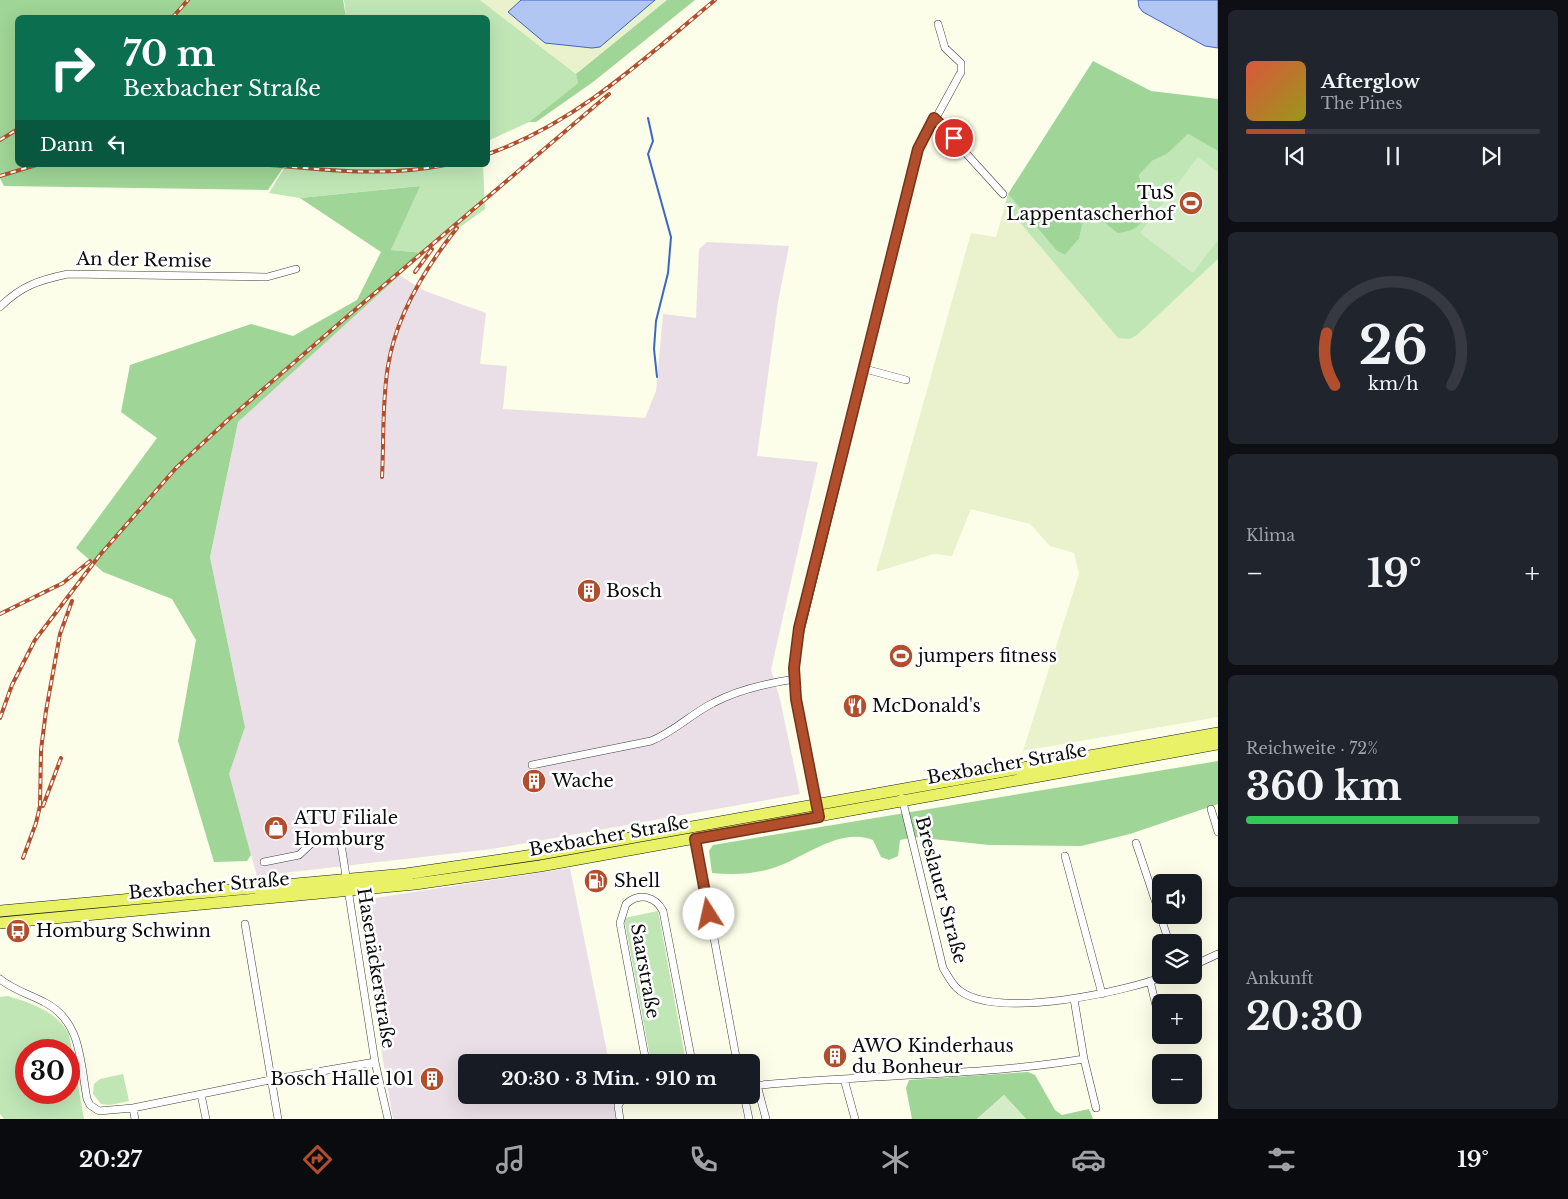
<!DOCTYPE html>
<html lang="de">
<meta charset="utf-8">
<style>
body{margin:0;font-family:"Libre Baskerville",serif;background:#20242c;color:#f1f3f6;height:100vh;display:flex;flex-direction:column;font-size:19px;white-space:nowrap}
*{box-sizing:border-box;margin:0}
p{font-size:16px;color:#9ea1a6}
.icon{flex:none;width:28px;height:28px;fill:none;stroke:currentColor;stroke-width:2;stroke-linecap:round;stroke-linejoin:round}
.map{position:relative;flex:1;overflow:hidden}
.details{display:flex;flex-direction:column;gap:10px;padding:10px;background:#0d0f14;width:350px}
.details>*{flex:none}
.top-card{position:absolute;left:15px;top:15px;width:475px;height:152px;border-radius:8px;box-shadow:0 5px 20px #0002;background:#0b6e4f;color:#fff;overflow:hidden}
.fabs{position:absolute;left:1152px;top:874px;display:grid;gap:10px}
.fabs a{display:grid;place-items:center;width:50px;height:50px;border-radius:8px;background:#171b24;box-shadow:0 5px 20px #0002;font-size:25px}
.speed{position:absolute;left:15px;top:1039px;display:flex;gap:10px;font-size:25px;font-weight:700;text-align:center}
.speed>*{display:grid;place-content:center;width:65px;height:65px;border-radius:50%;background:#171b24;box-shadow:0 5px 20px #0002;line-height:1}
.speed .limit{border:8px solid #d22;background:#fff;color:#111}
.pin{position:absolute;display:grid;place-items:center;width:42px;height:42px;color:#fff;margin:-21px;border:2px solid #fff;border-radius:50%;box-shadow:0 1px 5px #0007}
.me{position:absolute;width:55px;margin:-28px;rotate:350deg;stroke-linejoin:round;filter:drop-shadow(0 0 4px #0008)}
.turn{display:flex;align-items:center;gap:18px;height:105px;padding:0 25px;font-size:22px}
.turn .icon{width:65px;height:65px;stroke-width:2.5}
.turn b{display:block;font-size:35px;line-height:42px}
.then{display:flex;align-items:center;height:48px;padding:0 25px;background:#0003;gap:10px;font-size:19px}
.big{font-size:38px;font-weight:800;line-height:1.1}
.details .card{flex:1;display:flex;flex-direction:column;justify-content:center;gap:8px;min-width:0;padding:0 18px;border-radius:8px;background:#20242c}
.details .dial{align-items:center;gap:0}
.dial svg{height:130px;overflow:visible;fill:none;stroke:#363941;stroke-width:7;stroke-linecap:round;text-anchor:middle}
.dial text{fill:#f1f3f6;stroke:none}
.song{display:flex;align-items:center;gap:15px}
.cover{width:60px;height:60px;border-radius:8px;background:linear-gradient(135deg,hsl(10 70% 55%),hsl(60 70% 35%))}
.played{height:5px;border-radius:2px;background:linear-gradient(90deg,#b24e2b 20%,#363941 20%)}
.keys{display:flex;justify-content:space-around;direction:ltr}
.heat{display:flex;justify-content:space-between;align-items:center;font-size:28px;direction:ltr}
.charge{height:8px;border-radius:4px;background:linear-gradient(90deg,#34c759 72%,#363941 0)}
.trip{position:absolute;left:458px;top:1054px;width:302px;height:50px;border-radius:8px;background:#171b24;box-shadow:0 5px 20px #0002;font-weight:800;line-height:50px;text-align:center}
.dock{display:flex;height:80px;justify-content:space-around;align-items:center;background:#090b0e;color:#9ea1a6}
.dock .icon{width:35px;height:35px}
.dock .current{color:#b24e2b}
.dock b{font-size:22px;color:#f1f3f6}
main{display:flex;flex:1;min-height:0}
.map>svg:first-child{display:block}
</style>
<main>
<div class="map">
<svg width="1218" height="1119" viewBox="0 0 1218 1119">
<rect width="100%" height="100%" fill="#fcfee9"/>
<path fill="#eadfe7" d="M707 242 789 246 778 302 757 456 818 462 771 670 780 699 800 794 492 849 257 876 228 774 245 727 210 557 238 422 399 275 425 291 486 313 480 364 507 366 503 409 645 418 656 391 663 314 696 318 699 249Z
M570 868 609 1062H466V1095H615L617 1119H393L358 912 362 900Z"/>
<path fill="#e9f2cc" d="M480 0H667L576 74Z
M1005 205 1118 337 1130 339 1137 335 1218 259V717L1023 751 1079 574 1074 553 1050 546 1030 524 971 509 952 556 934 554 876 572 971 233 996 237Z"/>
<path fill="#c0e6b6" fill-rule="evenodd" d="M344 0H480L576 74 578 83 529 122 488 141V18L346 17Z
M1188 134 1218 151V259L1137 335 1130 339 1118 338 1005 205 1008 194 1057 251 1065 255 1079 239 1083 221 1095 215 1117 233 1146 197 1139 175 1152 161 1167 154Z
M286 165H483L485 209 424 253 391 250 419 186 300 198 269 193Z
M658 911 686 1062H651L624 918Z
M8 996C33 1004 56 1011 69 1034L84 1119H4L0 1114V997ZM26 1050H69V1092H26Z
M123 1074 129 1101 110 1105 101 1104 93 1094 94 1084 100 1079Z"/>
<path fill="#9fd596" d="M0 0H343L346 17 18 18V165H285L268 190 4 186 0 178Z
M667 0H695L593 82 536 122H529L578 83 576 74Z
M1093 61 1151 91 1218 99V151L1188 134 1167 154 1152 161 1139 175C1146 201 1155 230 1117 233L1095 215 1083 221 1079 239 1065 255 1057 251 1008 194Z
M420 186 391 250 424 253 238 422 210 557 245 727 229 774 251 855 247 861 214 862 178 741 196 640 172 599 103 572 76 548 157 438 121 412 130 365 251 324 293 336 357 300 381 252 300 198Z
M1218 761V804L1130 834 1081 846 989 845 914 837 900 840 898 856 889 860 881 857 873 840C840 827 807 856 776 867 756 874 734 875 712 873L709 851 713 845Z
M1028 1072 1035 1075 1055 1110 1062 1115 1089 1109 1093 1119H1026L1004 1095 977 1119H912L906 1088 909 1080Z"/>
<path fill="#d4edc7" d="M1198 157 1218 172V240L1193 273 1140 233Z
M1004 1095 1026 1119H977Z"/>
<path fill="#b1c6f2" stroke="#3c65c5" d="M521 0H655L600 47 592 48 545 43 508 12Z
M1138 0H1218V48L1205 46 1143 12 1139 7Z"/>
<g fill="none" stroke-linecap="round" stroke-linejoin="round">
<path stroke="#3c65c5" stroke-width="2" d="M648 118 653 141 648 154 671 237 668 273 656 321 654 349 657 377"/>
<g stroke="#3e3e3e" stroke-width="8">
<path id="minor" d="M934 118 1003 194
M0 307C21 286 39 280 68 274L267 277 296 269
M865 369 906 380
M532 765 651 741C674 732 691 714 713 703 737 690 768 683 795 679
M902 798 943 968C948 976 952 985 959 990 996 1020 1126 992 1168 975
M1211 809 1218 832
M819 817C808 763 791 704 796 649L919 149 961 72V63L945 48 938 24
M695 836 737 1062
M1136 843 1169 942
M1065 856 1102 994
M264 862 299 855 317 838 333 839 341 844 375 1062 388 1119
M245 924 278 1119
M1194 965 1218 954
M0 979C13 990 29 994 44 1002 82 1021 80 1062 87 1099L90 1105 99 1111 133 1108 270 1080 375 1062
M1150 981 1161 1026
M1074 999 1084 1059 1096 1108
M646 1062 620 923 626 904C639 892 655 896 663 911L692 1062
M844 1079 855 1119
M757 1085 766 1119
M751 1086C862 1074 974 1077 1084 1059
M201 1094 206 1119
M744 1095 749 1119
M133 1108 135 1119
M620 1119 618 1106 624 1095"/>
</g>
<g stroke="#1c1c1c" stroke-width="12">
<path id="primary" d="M0 911 406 874 540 854 1218 733
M0 923 415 884 540 866 1218 744"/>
</g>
<use href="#minor" stroke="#fff" stroke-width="7"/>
<use href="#primary" stroke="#e9f166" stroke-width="11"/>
<g stroke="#b24e2b" stroke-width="4">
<path id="rail" d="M172 18 188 0
M0 140 18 129
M488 154C576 123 644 59 715 0
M270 165C328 170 387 177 445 165
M0 176 36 165
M415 272 432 249
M382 477C384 440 382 402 388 366 396 316 426 267 457 228
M0 614 63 583 90 561
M0 718 12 685 35 640 99 556 176 468 230 418 342 321 609 94
M43 806 61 758
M23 858 36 823 40 806 41 750 46 711 60 634 72 601"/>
</g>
<use href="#rail" stroke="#fff" stroke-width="2" stroke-dasharray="5.5" stroke-linecap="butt"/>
</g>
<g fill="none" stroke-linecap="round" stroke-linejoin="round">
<g stroke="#74331c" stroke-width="12">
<path id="route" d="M709 914 695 839 819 817 796 699 794 668 799 628 918 149 934 118 954 138"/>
</g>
<use href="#route" stroke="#b24e2b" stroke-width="9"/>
</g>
<defs>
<g id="stadium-disc" transform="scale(1.25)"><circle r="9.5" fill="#b24e2b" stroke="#fff"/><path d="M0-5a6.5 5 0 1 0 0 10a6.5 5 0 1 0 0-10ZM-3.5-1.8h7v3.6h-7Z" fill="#fff"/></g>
<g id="building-disc" transform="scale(1.25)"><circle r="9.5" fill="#b24e2b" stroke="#fff"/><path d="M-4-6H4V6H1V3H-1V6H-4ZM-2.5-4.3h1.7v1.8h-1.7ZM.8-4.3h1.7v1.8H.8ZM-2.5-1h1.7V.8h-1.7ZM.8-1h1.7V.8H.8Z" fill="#fff"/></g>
<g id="restaurant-disc" transform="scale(1.25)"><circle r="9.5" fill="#b24e2b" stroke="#fff"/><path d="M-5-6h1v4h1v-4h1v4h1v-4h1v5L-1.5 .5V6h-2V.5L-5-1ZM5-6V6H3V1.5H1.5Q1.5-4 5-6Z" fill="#fff"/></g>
<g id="shop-disc" transform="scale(1.25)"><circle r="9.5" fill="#b24e2b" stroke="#fff"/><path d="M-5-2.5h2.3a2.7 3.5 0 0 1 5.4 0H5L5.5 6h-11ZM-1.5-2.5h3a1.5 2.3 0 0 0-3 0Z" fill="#fff"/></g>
<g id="fuel-disc" transform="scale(1.25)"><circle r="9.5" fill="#b24e2b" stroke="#fff"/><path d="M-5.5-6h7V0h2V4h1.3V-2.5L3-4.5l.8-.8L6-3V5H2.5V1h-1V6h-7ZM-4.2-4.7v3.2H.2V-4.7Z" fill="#fff"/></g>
<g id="bus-disc" transform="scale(1.25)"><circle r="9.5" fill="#b24e2b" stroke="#fff"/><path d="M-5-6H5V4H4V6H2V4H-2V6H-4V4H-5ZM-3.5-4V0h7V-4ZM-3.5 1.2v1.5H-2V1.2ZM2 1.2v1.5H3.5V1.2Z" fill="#fff"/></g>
</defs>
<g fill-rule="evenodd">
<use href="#stadium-disc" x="1191" y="203"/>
<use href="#building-disc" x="589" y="591"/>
<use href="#stadium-disc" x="901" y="656"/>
<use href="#restaurant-disc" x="855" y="706"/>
<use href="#building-disc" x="534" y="781"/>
<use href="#shop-disc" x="276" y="828"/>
<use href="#fuel-disc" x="596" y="881"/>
<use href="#bus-disc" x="18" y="931"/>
<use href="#building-disc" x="835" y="1056"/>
<use href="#building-disc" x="432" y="1079"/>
</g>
<g text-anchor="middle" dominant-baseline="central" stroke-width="5" stroke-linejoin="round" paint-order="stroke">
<g font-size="18" fill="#0b0b0b" stroke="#fff" text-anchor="start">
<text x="1174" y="193" text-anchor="end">TuS<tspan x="1174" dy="21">Lappentascherhof</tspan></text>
<text x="606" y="591">Bosch</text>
<text x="918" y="656">jumpers fitness</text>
<text x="872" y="706">McDonald's</text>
<text x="552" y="781">Wache</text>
<text x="294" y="818">ATU Filiale<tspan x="294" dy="21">Homburg</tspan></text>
<text x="614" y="881">Shell</text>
<text x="36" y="931">Homburg Schwinn</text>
<text x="852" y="1046">AWO Kinderhaus<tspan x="852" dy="21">du Bonheur</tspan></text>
<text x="414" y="1079" text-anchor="end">Bosch Halle 101</text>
</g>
<g font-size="18" fill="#0b0b0b" stroke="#fff">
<text transform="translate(144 260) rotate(1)">An der Remise</text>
<text transform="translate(1007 764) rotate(-10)">Bexbacher Straße</text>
<text transform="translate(609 836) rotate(-10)">Bexbacher Straße</text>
<text transform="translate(209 886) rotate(-5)">Bexbacher Straße</text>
<text transform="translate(941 890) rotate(75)">Breslauer Straße</text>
<text transform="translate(376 968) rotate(81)">Hasenäckerstraße</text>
<text transform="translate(645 971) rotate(80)">Saarstraße</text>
</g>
</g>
</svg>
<div class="fabs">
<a><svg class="icon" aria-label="sound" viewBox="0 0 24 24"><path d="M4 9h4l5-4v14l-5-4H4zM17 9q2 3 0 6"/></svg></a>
<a><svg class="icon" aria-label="layers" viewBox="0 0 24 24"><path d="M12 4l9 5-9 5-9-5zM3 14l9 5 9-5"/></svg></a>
<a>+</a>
<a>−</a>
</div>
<div class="speed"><div class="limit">30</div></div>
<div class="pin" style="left:954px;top:138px;background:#d93025"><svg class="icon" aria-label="arrive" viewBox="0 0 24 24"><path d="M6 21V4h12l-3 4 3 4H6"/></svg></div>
<svg class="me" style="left:709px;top:914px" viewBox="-20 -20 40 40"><circle r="19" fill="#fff"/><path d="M0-13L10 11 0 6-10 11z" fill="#b24e2b"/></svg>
<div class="trip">20:30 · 3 Min. · 910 m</div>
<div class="top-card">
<div class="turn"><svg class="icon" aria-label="right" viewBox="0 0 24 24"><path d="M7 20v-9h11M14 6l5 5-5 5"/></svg><div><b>70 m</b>Bexbacher Straße</div></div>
<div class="then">Dann<svg class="icon" aria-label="left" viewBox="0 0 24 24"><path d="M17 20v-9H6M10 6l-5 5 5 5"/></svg></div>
</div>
</div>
<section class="details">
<div class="card">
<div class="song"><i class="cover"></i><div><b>Afterglow</b><p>The Pines</p></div></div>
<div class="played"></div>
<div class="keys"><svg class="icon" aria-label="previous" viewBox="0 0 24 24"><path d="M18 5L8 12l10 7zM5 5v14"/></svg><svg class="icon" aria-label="pause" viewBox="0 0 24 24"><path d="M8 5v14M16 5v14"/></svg><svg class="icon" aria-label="next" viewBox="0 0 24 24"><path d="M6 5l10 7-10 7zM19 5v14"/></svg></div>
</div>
<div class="card dial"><svg viewBox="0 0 100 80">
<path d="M14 69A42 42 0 1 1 86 69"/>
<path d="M14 69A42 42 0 0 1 9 37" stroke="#b24e2b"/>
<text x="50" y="56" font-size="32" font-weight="700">26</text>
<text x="50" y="72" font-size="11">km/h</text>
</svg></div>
<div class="card"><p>Klima</p>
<div class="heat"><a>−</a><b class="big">19°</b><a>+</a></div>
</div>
<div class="card"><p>Reichweite · 72%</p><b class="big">360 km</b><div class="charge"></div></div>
<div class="card"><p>Ankunft</p><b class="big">20:30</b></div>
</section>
</main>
<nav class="dock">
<b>20:27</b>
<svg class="icon current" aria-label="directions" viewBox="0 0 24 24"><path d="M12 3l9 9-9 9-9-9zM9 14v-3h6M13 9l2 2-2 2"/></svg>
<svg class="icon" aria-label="music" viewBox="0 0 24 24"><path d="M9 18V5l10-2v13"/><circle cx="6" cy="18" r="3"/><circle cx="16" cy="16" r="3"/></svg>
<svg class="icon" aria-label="phone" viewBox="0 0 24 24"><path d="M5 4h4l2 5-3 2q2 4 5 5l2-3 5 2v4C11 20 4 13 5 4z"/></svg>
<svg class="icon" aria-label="climate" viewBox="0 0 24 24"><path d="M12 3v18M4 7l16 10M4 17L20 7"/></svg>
<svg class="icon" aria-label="car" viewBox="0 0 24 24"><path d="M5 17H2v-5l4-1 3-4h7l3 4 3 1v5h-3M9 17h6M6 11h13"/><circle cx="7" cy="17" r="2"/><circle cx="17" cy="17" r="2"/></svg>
<svg class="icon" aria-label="filters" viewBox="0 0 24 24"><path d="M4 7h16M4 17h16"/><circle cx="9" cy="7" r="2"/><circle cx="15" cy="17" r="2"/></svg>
<b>19°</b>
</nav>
